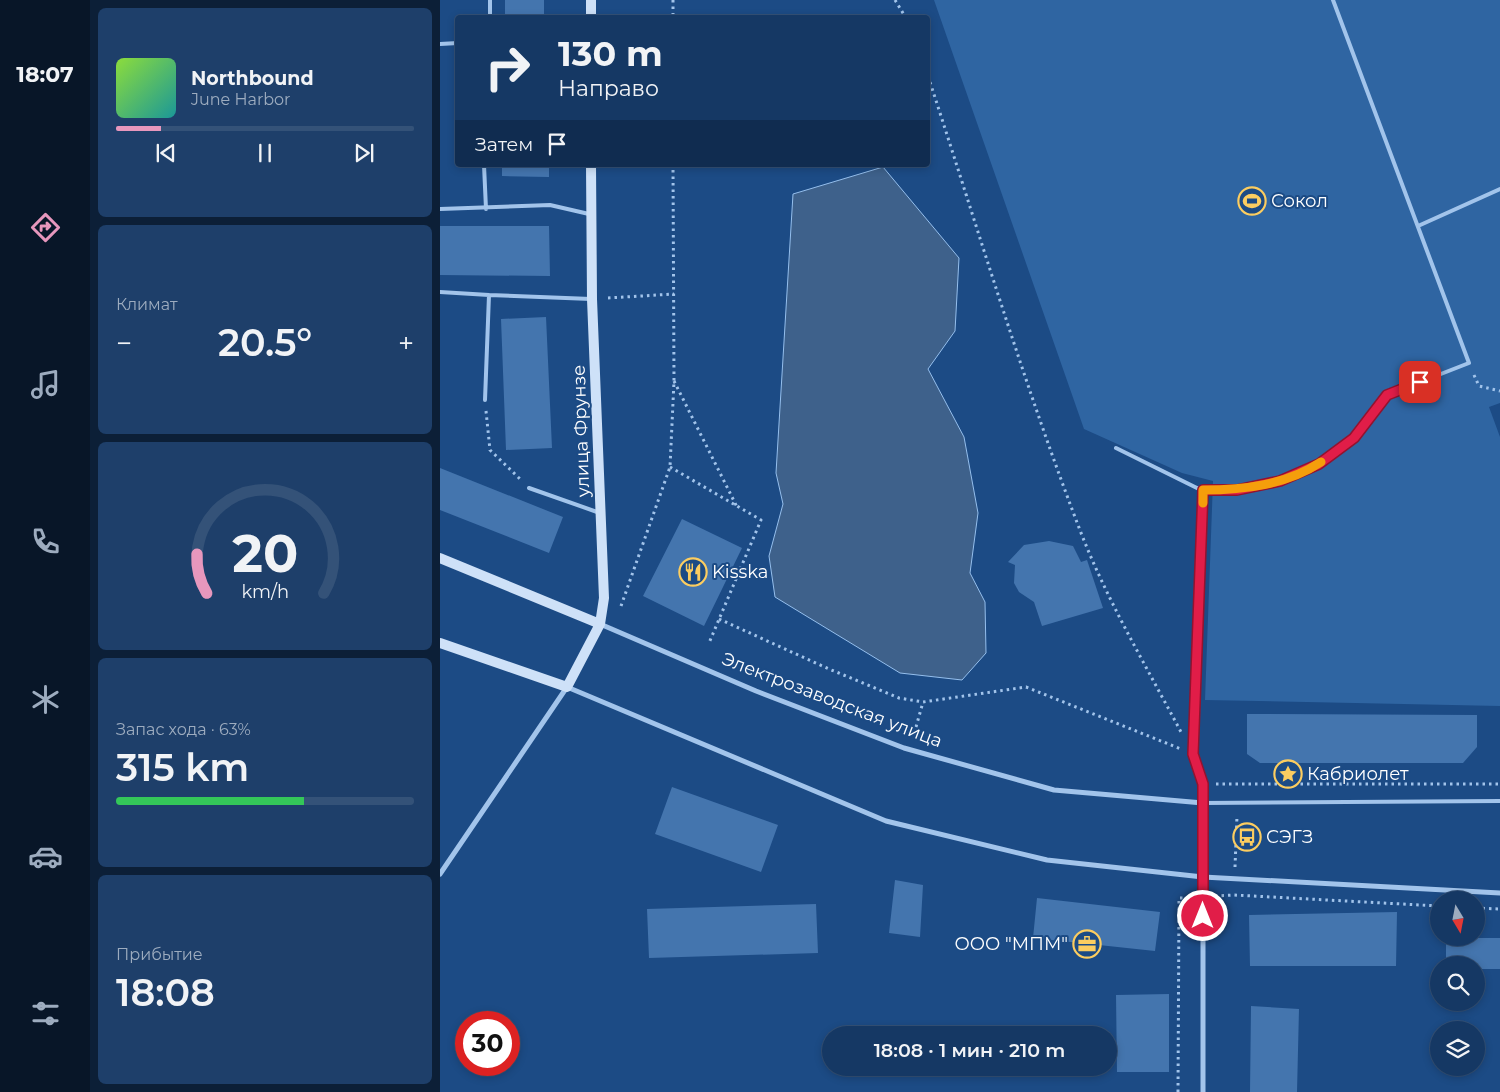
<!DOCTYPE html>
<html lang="ru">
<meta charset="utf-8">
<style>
body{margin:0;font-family:Montserrat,sans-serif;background:#1e3f6a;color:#f1f3f6;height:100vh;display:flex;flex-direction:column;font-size:19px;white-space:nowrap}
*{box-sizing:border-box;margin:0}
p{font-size:16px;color:#9dacbf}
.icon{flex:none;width:28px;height:28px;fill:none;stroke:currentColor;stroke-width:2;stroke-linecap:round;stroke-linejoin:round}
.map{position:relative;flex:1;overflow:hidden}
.side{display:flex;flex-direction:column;gap:8px;padding:8px;background:#0c1f37;width:350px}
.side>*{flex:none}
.top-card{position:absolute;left:15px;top:15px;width:475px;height:152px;border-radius:5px;box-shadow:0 2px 8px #0003,0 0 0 1px #345278;background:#153864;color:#f1f3f6;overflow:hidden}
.needle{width:32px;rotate:170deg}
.fabs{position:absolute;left:990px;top:891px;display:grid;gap:10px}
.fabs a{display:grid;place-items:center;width:55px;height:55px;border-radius:50%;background:#153864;box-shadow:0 2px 8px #0003,0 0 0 1px #345278;font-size:25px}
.speed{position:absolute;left:15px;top:1011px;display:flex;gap:10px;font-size:25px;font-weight:700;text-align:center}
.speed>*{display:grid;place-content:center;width:65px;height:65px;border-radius:50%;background:#153864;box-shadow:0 2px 8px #0003,0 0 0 1px #345278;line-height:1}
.speed .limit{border:8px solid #d22;background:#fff;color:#111}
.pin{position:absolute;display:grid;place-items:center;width:42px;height:42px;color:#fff;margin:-21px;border-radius:10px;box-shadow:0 2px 8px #0006}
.me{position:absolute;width:55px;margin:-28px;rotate:0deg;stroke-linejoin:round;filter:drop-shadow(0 0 4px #0008)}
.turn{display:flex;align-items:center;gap:18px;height:105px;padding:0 20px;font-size:22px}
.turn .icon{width:65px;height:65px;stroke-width:2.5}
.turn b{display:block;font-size:35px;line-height:42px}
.then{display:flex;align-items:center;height:48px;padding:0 20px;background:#0003;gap:10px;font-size:19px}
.big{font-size:38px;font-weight:600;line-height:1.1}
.side .card{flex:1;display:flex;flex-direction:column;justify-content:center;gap:8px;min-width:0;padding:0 18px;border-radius:8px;background:#1e3f6a}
.side .dial{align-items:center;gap:0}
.dial svg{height:130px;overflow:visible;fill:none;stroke:#345278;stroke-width:7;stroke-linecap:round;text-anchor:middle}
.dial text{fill:#f1f3f6;stroke:none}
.song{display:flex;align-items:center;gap:15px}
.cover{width:60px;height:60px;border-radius:8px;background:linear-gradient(135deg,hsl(90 70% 55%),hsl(180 70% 35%))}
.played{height:5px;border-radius:2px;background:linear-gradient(90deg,#e797bd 15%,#345278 15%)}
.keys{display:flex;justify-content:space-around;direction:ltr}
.heat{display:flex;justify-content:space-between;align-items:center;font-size:28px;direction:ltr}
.charge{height:8px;border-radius:4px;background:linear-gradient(90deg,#34c759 63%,#345278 0)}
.trip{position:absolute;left:382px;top:1026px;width:295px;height:50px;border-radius:25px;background:#153864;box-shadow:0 2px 8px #0003,0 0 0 1px #345278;font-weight:600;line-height:50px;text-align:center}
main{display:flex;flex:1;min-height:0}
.tabs{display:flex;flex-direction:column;width:90px;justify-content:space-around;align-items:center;background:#081628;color:#9dacbf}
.tabs .icon{width:35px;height:35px}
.tabs .active{color:#e797bd}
.tabs b{font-size:22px;color:#f1f3f6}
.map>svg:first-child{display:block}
</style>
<main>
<nav class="tabs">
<b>18:07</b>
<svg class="icon active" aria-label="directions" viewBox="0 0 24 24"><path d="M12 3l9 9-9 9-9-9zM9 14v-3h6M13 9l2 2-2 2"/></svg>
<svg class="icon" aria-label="music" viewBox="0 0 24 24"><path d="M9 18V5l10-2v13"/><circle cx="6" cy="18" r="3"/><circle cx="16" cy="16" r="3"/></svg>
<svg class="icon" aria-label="phone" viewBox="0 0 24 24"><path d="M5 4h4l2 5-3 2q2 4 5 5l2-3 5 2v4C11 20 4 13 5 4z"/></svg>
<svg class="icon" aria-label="climate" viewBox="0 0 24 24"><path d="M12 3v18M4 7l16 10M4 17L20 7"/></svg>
<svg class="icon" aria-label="car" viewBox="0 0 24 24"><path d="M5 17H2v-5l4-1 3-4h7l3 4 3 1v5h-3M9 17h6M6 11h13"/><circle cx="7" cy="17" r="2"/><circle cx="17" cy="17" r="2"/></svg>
<svg class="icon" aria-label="filters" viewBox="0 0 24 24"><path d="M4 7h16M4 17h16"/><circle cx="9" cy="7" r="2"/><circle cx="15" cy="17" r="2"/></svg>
</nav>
<section class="side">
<div class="card">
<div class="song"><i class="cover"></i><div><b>Northbound</b><p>June Harbor</p></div></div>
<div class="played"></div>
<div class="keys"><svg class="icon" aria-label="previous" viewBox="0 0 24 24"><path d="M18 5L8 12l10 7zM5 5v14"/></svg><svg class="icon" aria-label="pause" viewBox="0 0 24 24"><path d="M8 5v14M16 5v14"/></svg><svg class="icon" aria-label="next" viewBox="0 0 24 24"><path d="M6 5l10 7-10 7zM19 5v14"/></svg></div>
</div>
<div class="card"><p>Климат</p>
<div class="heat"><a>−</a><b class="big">20.5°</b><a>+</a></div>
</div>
<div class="card dial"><svg viewBox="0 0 100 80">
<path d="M14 69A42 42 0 1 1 86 69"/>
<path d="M14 69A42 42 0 0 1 8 45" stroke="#e797bd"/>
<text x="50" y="56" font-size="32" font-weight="700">20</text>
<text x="50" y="72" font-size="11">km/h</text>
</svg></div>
<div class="card"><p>Запас хода · 63%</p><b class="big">315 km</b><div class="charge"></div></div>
<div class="card"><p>Прибытие</p><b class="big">18:08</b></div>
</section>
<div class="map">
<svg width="1060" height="1092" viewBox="0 0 1060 1092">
<rect width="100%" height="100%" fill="#1c4b85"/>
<path fill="#2f65a2" d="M494 0H1060V403L1049 407 1060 437V706L765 700 773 481 742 473 644 429Z"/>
<path fill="#3e618b" stroke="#95bfed" d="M443 167 519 258 515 331 488 369 524 437 538 513 530 573 545 602 546 653 522 680 460 673 335 597 329 556 343 504 336 473 353 194Z"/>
<path fill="#4475ae" d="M65 0H104V18H65Z
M62 165H109V177L62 176Z
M0 226H109L110 276 0 275Z
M106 317 112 448 66 450 61 319Z
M0 468 123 517 109 553 0 510Z
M242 519 302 548 264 626 203 596Z
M609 541 633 546 641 562 647 560 663 608 602 626 594 602 579 592 574 583 575 565 568 562 584 545Z
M807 714 1037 715V747L1023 763H820L807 754Z
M232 787 338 825 321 872 215 834Z
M455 880 483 885 480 937 449 933Z
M597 898 720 912 715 951 593 938Z
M376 904 378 953 209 958 207 909Z
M957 912 956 966H810L809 915Z
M1006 938H1060V969H1036V965H1006Z
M729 994V1072H677L676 995Z
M811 1006 859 1009 857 1092H810Z"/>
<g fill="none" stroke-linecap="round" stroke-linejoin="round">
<path stroke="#a2c4eb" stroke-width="3" stroke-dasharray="2.5 4" stroke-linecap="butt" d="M233 0V18
M455 0 466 18
M488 76C537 226 582 378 638 525 665 597 705 664 741 732
M168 298 234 294
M1034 375 1039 386 1060 391
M234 381 297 507
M46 411 50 450 80 479
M230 467 321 520 269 643
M181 606 230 467 234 381 233 165
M279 619 389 669 459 698 483 702 586 687 741 749
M476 727 483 702
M776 784H1060
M795 867 797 816
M775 896 794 895 999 906
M1036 908 1060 909
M738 1092 739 898H751"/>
<path stroke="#a2c4eb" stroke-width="4" d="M50 18V0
M0 44 18 43
M44 165 46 209
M0 209 110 205 149 214
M978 226 1060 189
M0 292 49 295
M45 400 49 295 151 299
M676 448 763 491 797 490 840 481 879 464 914 438 947 395 1029 363 893 0
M89 488 160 513
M763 491 753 754 763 785V803L1060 801"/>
<path stroke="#a2c4eb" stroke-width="5" d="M160 624 316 691 464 748 614 790 763 803V1092
M0 874 127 687 446 821 607 860 763 877 1060 893"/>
<path stroke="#cee1f8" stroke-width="10" d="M151 18V0
M0 558 160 624
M0 643 127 687 160 624 164 598 152 299 151 165"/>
</g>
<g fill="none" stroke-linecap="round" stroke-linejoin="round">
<g stroke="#92132f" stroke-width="12">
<path id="route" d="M763 916V784L753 754 763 490H797L840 481 879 464 914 438 947 395 980 382"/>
</g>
<use href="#route" stroke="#e11d48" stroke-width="9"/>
<path stroke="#f59e0b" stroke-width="9" d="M763 503V490C804 490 846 485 881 462"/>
</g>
<defs>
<g id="stadium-ring" transform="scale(1.4375)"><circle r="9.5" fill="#1c4b85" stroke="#fccd60" stroke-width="1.5"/><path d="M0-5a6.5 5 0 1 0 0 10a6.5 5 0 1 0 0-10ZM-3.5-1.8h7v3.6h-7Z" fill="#fccd60"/></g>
<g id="restaurant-ring" transform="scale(1.4375)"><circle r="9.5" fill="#1c4b85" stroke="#fccd60" stroke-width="1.5"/><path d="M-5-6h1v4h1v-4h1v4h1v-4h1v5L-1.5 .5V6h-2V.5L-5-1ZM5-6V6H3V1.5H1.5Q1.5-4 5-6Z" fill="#fccd60"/></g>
<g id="sight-ring" transform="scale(1.4375)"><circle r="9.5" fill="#1c4b85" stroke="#fccd60" stroke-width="1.5"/><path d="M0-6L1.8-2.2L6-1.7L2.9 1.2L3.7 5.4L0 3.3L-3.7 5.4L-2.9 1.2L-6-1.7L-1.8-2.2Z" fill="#fccd60"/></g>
<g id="bus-ring" transform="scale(1.4375)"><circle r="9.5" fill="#1c4b85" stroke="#fccd60" stroke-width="1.5"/><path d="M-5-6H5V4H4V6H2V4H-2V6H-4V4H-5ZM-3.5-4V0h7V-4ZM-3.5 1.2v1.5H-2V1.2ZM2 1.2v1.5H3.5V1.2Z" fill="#fccd60"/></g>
<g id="office-ring" transform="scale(1.4375)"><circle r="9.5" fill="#1c4b85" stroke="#fccd60" stroke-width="1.5"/><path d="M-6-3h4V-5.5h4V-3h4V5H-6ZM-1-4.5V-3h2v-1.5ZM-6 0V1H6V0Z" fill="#fccd60"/></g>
</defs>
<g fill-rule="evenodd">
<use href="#stadium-ring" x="812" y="201"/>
<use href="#restaurant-ring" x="253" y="572"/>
<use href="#sight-ring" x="848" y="774"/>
<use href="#bus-ring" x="807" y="837"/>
<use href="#office-ring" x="647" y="944"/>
</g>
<g text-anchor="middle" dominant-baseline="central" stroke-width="4" stroke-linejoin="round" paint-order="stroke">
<g font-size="18" fill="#fff" stroke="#1c4b85" text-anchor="start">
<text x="831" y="201">Сокол</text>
<text x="272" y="572">Kisska</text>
<text x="867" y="774">Кабриолет</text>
<text x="826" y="837">СЭГЗ</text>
<text x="628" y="944" text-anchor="end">ООО "МПМ"</text>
</g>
<g font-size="18" fill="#fff" stroke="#1c4b85">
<text transform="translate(141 431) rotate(-92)">улица Фрунзе</text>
<text transform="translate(392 700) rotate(21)">Электрозаводская улица</text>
</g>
</g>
</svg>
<div class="fabs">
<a><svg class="needle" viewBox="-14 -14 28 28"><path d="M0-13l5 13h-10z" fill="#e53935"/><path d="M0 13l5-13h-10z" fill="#9dacbf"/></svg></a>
<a><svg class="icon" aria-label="search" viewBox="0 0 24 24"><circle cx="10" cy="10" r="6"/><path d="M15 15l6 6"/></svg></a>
<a><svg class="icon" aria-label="layers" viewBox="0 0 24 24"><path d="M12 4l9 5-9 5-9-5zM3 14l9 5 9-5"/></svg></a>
</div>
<div class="speed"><div class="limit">30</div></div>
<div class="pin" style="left:980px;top:382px;background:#d93025"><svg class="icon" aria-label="arrive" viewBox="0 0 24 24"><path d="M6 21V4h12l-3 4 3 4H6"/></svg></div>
<svg class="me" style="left:763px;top:916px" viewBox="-20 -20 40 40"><circle r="17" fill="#e11d48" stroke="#fff" stroke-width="3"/><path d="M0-11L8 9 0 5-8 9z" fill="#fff"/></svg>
<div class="trip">18:08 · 1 мин · 210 m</div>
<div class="top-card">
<div class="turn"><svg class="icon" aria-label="right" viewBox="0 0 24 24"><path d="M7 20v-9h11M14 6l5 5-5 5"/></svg><div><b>130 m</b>Направо</div></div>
<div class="then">Затем<svg class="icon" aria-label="arrive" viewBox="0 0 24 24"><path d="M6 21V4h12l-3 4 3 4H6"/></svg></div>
</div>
</div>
</main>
